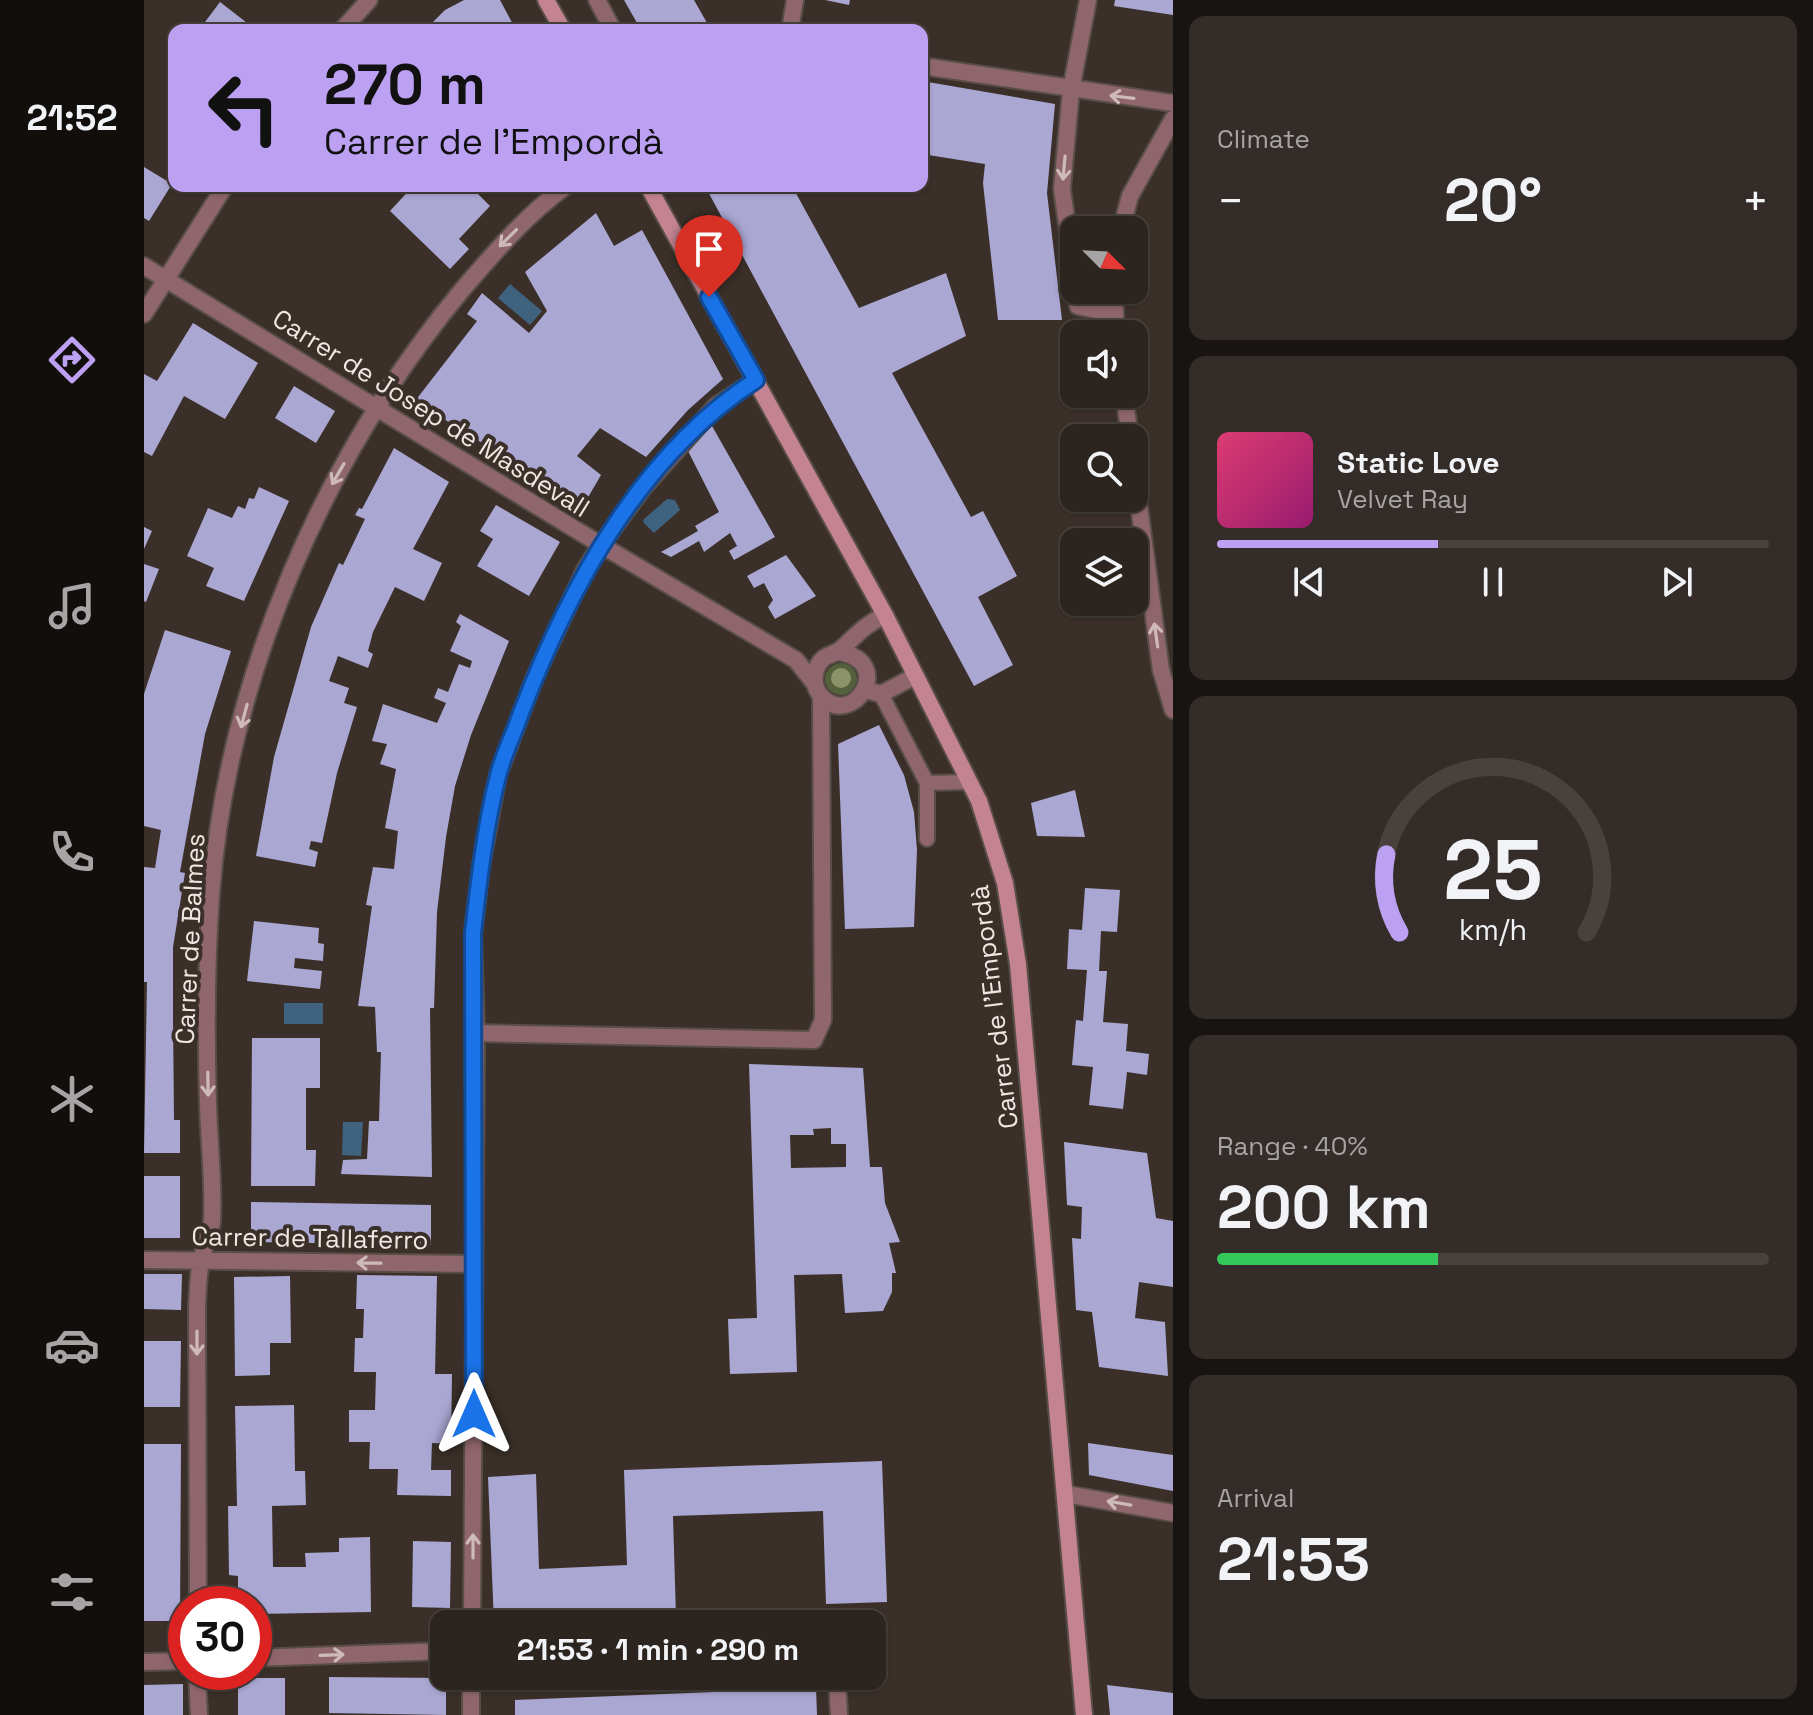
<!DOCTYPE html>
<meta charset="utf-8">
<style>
body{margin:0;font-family:"Space Grotesk",sans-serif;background:#342c28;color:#f1f3f6;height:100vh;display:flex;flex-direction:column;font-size:30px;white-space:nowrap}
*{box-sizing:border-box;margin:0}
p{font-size:26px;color:#a6a4a4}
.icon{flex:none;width:44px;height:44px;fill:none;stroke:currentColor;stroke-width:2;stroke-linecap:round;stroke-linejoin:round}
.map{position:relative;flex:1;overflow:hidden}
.drawer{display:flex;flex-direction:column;gap:16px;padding:16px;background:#181411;width:640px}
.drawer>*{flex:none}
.hud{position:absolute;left:24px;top:24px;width:760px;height:168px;border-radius:16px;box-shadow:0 2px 6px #0004,0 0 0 2px #48413d;background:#bca0f2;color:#111;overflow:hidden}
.needle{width:52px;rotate:114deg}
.fabs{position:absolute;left:916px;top:216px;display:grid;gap:16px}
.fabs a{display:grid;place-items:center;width:88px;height:88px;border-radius:16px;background:#2c241f;box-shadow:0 2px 6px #0004,0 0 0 2px #48413d;font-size:40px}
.speed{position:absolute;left:24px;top:1586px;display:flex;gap:16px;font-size:40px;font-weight:700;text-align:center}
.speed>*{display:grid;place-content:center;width:104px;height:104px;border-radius:50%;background:#2c241f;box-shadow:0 2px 6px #0004,0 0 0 2px #48413d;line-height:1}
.speed .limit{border:12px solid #d22;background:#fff;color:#111}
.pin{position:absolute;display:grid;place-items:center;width:68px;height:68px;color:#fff;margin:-82px -34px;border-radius:50% 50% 50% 0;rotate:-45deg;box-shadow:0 0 8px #0007}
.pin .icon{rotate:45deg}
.me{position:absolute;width:88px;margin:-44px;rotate:0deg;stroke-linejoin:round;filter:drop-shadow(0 0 6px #0008)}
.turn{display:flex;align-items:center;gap:28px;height:168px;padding:0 24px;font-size:36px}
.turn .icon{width:104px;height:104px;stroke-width:2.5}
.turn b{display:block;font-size:56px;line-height:68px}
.big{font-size:60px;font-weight:700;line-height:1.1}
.drawer .widget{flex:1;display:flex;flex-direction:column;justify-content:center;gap:12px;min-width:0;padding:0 28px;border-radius:16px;background:#342c28}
.drawer .dial{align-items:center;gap:0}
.dial svg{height:208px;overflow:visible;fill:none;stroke:#48413d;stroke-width:7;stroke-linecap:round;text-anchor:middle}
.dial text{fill:#f1f3f6;stroke:none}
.song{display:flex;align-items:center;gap:24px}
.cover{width:96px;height:96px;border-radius:12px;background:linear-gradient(135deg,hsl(340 70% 55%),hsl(320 70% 35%))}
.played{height:8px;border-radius:4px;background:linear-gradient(90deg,#bca0f2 40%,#48413d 40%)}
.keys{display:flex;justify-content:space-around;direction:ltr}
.heat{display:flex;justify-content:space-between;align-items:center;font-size:44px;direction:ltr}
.charge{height:12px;border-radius:6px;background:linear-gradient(90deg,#34c759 40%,#48413d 0)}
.trip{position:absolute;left:286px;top:1610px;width:456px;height:80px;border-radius:16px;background:#2c241f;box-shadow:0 2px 6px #0004,0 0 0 2px #48413d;font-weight:700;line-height:80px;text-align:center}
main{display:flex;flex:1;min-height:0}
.menu{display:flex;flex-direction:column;width:144px;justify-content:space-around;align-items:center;background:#120e0c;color:#a6a4a4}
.menu .icon{width:56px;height:56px}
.menu .active{color:#bca0f2}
.menu b{font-size:36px;color:#f1f3f6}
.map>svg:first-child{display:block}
</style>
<main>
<nav class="menu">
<b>21:52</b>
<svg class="icon active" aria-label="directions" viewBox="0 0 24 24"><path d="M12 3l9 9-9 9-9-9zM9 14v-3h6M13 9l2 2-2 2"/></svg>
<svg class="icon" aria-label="music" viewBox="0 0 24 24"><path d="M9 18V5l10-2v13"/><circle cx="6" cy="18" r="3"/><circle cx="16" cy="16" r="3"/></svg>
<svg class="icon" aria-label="phone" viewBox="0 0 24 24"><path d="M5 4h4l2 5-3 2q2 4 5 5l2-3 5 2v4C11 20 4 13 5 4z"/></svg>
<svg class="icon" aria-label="climate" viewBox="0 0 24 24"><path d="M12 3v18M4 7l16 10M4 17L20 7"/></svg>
<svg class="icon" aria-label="car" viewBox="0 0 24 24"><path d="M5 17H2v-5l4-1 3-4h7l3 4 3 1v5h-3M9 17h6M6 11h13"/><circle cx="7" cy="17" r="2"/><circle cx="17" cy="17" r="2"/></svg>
<svg class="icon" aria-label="filters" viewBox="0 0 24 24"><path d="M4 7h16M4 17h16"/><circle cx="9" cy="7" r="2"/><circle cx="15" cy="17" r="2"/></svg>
</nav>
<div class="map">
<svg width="1029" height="1715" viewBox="0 0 1029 1715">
<rect width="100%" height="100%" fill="#3b3029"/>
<path fill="#545f3c" d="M681 679a16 16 0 1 1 32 0a16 16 0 1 1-32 0Z"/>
<path fill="#3f627e" d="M366 284 398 311 386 325 354 298Z
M523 499 531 500 536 510 510 533 499 522 500 519Z
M140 1003H179V1024H140Z
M199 1122H219L217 1156 198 1155Z"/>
<path fill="#aaa8d3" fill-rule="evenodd" d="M320 0H356L372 30H281L301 10Z
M480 0H550L567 30H497Z
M681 0H706L705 5Z
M971 0H1029V15L970 6Z
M76 2 89 12 112 30H71L61 22Z
M778 81 911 104 903 193 918 320H854L839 183 841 164 778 154Z
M0 167 28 184 5 221 0 218Z
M269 186H326L346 206 315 239 325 249 306 269 246 211Z
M561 186H648L715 308 802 273 822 336 748 373 827 517 839 511 873 576 834 597 869 665 830 686Z
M452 213 470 246 498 230 579 379 544 410 502 457 456 428 433 456 457 475 439 506 271 401 333 321 323 314 338 293 385 333 403 311 381 272Z
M49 323 114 363 81 419 40 396 8 456 0 452V374L13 381Z
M150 386 191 411 172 443 131 418Z
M568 426 631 537 590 560 585 551 593 546 586 533 560 552 555 541 527 557 517 552 554 531 551 526 575 512 544 451Z
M250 448 305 482 269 549 298 563 280 601 251 587 229 632 224 651 229 654 224 668 194 656 185 681 205 688 200 703 213 707 193 773 178 843 167 841 165 849 174 852 171 867 112 856 130 757 167 627 195 563 199 565 221 519 211 515 215 508 218 509Z
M115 487 145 501 100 601 62 586 70 568 43 556 64 508 88 518 94 506 101 509 105 498 110 499Z
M352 505 416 542 385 596 333 566 349 539 336 531Z
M0 527 8 531 0 549Z
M642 555 672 596 631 619 624 607 629 600 620 583 610 588 603 576Z
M0 564 15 569 2 602 0 601Z
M316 614 365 641 327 735 311 786 302 837 293 912 290 1008H286L288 1177 197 1174 199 1160 223 1159 225 1121H235L237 1052H233L231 1007 214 1006 228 906 222 905 229 867 250 869 254 831 241 828 252 769 236 764 243 744 228 741 239 704 293 723 302 703 290 698 294 688 304 692 315 664 326 668 328 661 306 651 317 626 312 622Z
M21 630 87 651 61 734 36 872 41 873 29 947V1020L30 1120H36V1153H0L3 982H0V867L11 868 17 830 0 826V694Z
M735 725 760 775 770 812 773 850 770 927 701 929 694 744Z
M931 790 941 837 893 836 887 803Z
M941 888 976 890 973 932 957 931 955 971H963L959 1022 984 1024 982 1051 1005 1054 1003 1075 983 1072 979 1109 945 1105 949 1067 928 1065 932 1020 939 1021 943 970 923 969 925 929 938 930Z
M110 921 175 928 174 943 180 944 179 961 151 958 150 968 178 971 176 989 103 981Z
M108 1038H176V1088H162V1150H172L171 1186H107Z
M605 1064 719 1068 726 1167H738L741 1203 756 1242 745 1243 752 1273H748V1292L739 1311 701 1313 698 1274 650 1275 653 1372 586 1374 584 1319 613 1318ZM687 1128V1144H702V1167L647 1168 646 1135H670L669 1129Z
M920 1142 1003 1153 1012 1218 1029 1221V1287L995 1282 991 1318 1021 1322 1024 1376 955 1367 948 1312 932 1310 928 1238 937 1239 938 1207 923 1205Z
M0 1176H36V1238H0Z
M107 1202 287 1205V1245L107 1242Z
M0 1274H38L37 1310 0 1309Z
M213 1275 293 1276 291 1374H308L307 1444 288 1443 287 1470H307V1496L253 1495 254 1469H225L226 1442H205V1410H231L232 1372H210L211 1338H219L220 1309H212Z
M146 1276 147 1343H126V1375L91 1376 90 1277Z
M0 1341H37L36 1407H0Z
M150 1405 151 1471H161L162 1505 128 1506 129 1567H162L161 1553 195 1552V1538L226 1537 227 1612 110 1614V1604H94V1576L85 1575 84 1506H93L91 1406Z
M944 1443 1029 1455V1491L945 1475Z
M0 1444H37L36 1621H0Z
M738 1461 743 1602 682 1604 679 1511 529 1516 532 1617 350 1623 344 1477 392 1474 395 1569 483 1565 480 1470Z
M269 1541 307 1542 306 1608 268 1607Z
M185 1677 302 1678V1715L185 1713Z
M94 1678H141V1715H94Z
M39 1684V1715H0V1685Z
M963 1685 1029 1693V1715H966Z
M672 1688 673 1715H371V1700Z"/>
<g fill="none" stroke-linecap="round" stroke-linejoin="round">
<g stroke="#584d47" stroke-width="18">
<path id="service" d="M737 694 783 783 826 782
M783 783V839"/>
</g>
<g stroke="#584d47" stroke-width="20">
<path id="minor" d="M453 0 469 30
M198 30 225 0
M646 30 651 0
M778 66 1029 103
M977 230 986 196 1029 119
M0 266 457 545 652 660 671 684
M930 274 918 189 927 90 944 0
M932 290 934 306 969 314
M970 290 972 334
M0 314 81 186
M980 394 986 438
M990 469 1017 670 1029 710
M695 652C753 662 708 729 678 697 667 686 669 667 680 658 685 654 692 654 697 649 714 634 719 626 741 615
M721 690 737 694 771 676
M332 1033 670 1040 679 1020 677 697
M0 1260 331 1264
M922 1494 1029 1513
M54 1604 53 1306C54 1290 54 1272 58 1257 61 1245 67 1233 68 1221 70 1183 65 1143 64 1104 62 1035 62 964 67 895 83 679 180 456 318 290 350 253 382 215 422 186
M328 1624 332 1033 329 933 337 866 354 775 391 677 442 568 457 545 499 488 572 406 612 380
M110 1658 300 1651
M0 1662 42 1661
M53 1672 55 1715
M327 1676V1715
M693 1676 695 1715"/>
</g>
<g stroke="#584d47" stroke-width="20">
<path id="secondary" d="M402 0 419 30
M504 186 741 615 835 801 861 883 874 964 940 1715"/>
</g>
<use href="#service" stroke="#90666e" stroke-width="14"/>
<use href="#minor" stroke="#90666e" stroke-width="16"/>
<use href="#secondary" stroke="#c48390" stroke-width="16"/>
</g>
<circle fill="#8c926a" cx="697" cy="678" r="10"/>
<defs><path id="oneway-shaft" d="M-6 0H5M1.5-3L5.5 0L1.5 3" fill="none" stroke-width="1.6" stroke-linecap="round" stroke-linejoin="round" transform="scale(2)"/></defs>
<g stroke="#cdbab9">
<use href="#oneway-shaft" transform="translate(978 97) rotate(-173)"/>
<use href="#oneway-shaft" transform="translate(920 168) rotate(95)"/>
<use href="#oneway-shaft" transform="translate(364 238) rotate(135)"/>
<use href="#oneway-shaft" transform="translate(194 474) rotate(120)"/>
<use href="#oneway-shaft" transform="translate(1012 635) rotate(-98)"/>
<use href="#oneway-shaft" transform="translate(100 716) rotate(105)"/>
<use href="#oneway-shaft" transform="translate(64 1084) rotate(89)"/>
<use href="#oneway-shaft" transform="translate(225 1263) rotate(-179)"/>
<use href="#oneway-shaft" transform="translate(53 1343) rotate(90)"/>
<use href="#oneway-shaft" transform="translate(975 1503) rotate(-170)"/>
<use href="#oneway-shaft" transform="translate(329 1546) rotate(-90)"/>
<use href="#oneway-shaft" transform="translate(188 1655) rotate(-2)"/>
</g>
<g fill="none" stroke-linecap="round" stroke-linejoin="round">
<g stroke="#114b97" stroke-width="20">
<path id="route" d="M330 1414 329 933C335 880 341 827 354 776 359 755 370 734 377 713 425 588 496 455 612 380L565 297"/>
</g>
<use href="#route" stroke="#1a73e8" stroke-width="14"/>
</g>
<g text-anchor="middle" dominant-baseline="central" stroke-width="8" stroke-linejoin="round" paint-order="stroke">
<g font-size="26" fill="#eee7e2" stroke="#3b3029">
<text transform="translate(287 413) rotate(32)">Carrer de Josep de Masdevall</text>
<text transform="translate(46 939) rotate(-87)">Carrer de Balmes</text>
<text transform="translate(850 1007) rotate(-97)">Carrer de l'Empordà</text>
<text transform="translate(166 1238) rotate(1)">Carrer de Tallaferro</text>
</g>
</g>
</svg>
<div class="fabs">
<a><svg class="needle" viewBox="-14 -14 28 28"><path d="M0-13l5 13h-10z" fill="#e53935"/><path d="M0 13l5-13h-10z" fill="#a6a4a4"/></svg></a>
<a><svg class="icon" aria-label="sound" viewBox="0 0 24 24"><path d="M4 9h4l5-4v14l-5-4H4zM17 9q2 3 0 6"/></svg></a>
<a><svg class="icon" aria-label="search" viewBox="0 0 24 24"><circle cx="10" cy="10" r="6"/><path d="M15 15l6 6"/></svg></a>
<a><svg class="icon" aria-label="layers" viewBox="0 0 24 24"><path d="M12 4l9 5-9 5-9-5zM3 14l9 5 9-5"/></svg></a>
</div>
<div class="speed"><div class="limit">30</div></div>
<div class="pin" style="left:565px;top:297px;background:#d93025"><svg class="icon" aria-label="arrive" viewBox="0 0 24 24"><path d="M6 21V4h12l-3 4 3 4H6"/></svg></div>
<svg class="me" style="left:330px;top:1414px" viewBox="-20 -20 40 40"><path d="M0-17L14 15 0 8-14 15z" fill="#1a73e8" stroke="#fff" stroke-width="4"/></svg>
<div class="trip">21:53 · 1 min · 290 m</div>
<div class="hud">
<div class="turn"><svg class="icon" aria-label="left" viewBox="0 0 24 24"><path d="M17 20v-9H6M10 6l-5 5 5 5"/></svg><div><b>270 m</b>Carrer de l'Empordà</div></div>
</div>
</div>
<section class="drawer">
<div class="widget"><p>Climate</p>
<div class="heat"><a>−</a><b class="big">20°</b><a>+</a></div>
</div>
<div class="widget">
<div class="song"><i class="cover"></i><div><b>Static Love</b><p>Velvet Ray</p></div></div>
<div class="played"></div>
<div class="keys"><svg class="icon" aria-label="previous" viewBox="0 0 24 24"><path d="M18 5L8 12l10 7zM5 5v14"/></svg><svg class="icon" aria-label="pause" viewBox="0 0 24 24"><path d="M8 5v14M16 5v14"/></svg><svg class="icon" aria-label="next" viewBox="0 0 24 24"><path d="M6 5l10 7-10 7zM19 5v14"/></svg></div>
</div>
<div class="widget dial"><svg viewBox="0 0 100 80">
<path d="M14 69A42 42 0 1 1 86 69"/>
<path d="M14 69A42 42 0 0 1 9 39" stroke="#bca0f2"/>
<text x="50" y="56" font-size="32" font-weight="700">25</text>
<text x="50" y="72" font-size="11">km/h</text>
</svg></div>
<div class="widget"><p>Range · 40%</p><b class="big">200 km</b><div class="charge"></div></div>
<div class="widget"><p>Arrival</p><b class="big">21:53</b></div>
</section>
</main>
